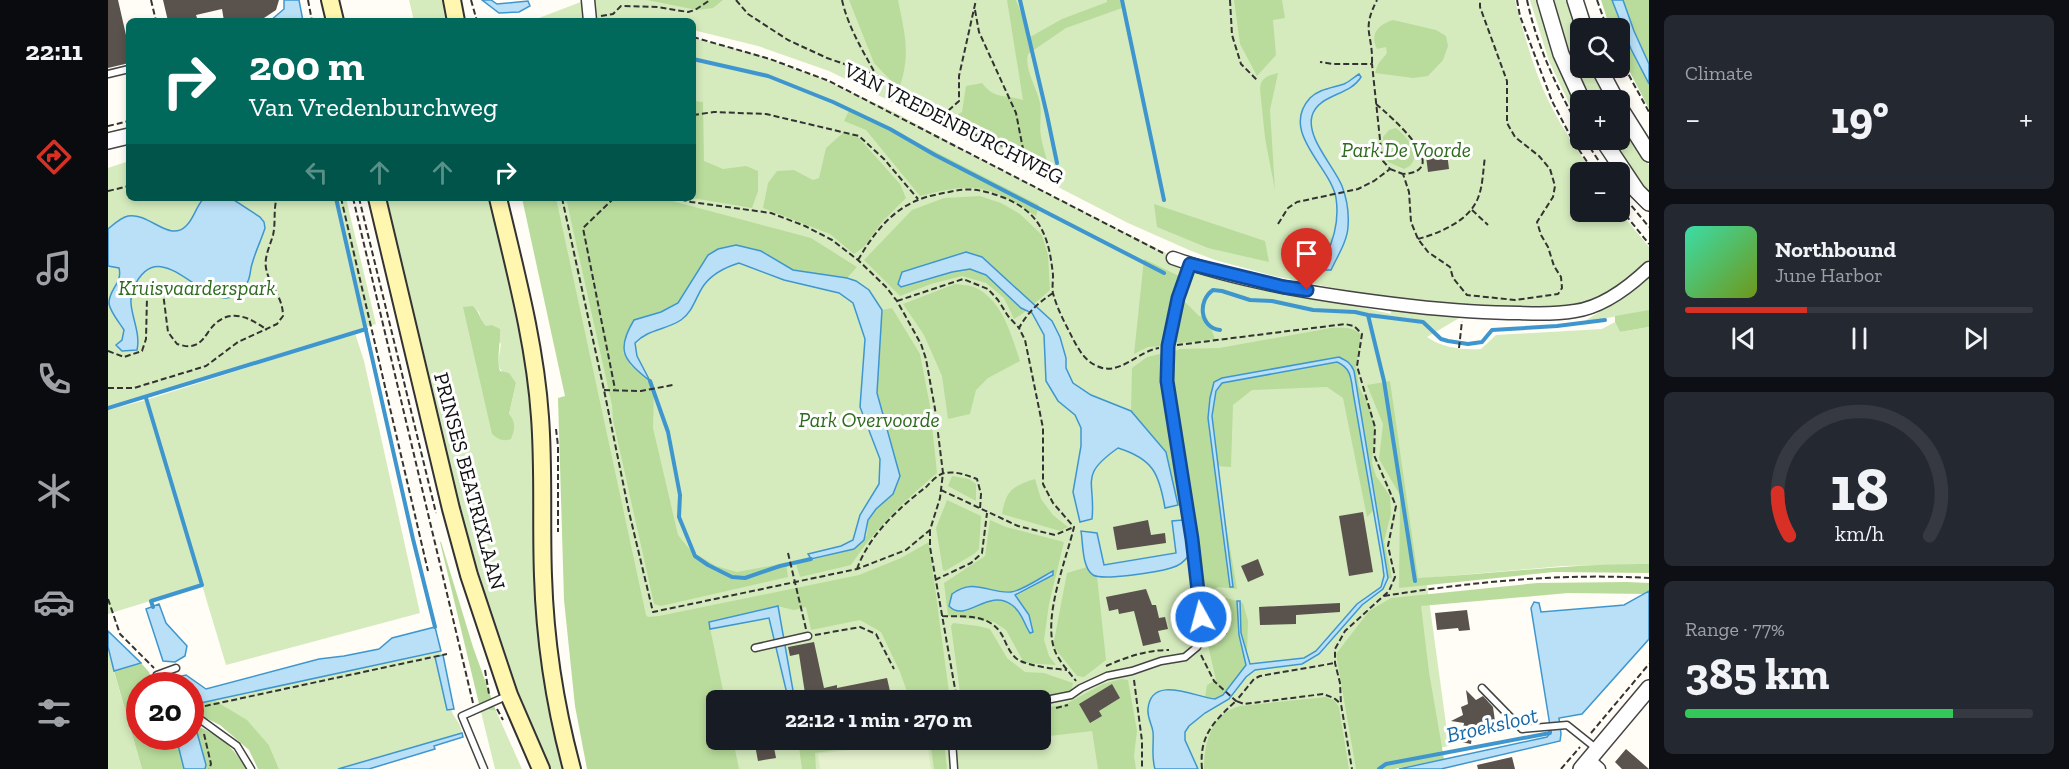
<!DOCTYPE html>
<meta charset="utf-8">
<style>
body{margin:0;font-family:"Zilla Slab",serif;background:#242831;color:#f1f3f6;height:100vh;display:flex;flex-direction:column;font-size:22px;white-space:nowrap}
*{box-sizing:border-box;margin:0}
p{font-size:20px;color:#9ea1a6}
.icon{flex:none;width:33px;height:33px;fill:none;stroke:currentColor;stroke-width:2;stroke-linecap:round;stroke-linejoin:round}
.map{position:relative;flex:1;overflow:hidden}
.panel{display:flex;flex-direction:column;gap:15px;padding:15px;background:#0d0f14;width:420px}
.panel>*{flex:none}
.banner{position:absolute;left:18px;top:18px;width:570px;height:183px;border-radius:9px;box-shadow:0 3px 9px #0003;background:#00695c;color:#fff;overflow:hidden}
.fabs{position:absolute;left:1462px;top:18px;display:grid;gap:12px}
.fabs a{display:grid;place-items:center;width:60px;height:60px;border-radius:9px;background:#171b24;box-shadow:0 3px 9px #0003;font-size:30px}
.speed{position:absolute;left:18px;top:672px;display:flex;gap:12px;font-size:30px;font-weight:700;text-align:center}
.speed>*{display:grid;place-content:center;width:78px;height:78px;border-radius:50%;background:#171b24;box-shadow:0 3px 9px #0003;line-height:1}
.speed .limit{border:9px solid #d22;background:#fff;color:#111}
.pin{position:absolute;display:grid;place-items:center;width:51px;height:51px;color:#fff;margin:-62px -26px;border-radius:50% 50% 50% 0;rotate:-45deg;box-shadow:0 0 6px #0007}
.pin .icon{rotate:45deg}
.me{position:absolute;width:66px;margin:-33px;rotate:353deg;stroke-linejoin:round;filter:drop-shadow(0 0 4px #0008)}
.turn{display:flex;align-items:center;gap:21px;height:126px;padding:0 24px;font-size:27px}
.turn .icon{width:78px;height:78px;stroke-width:2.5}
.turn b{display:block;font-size:42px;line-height:51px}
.lanes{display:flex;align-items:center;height:57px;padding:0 24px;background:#0003;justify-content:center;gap:30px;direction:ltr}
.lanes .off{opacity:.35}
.big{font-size:45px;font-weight:700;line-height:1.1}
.panel .tile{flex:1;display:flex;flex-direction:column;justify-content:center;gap:9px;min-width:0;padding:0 21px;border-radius:9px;background:#242831}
.panel .dial{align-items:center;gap:0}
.dial svg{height:156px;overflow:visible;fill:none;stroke:#363941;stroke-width:7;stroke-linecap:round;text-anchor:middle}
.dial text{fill:#f1f3f6;stroke:none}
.song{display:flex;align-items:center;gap:18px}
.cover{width:72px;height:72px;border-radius:9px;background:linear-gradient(135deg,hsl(160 70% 55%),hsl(80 70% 35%))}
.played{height:6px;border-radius:3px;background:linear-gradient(90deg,#d93025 35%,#363941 35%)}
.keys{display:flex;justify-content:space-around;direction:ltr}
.heat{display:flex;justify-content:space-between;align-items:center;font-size:33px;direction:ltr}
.charge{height:9px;border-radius:4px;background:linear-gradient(90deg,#34c759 77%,#363941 0)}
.trip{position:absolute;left:598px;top:690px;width:345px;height:60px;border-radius:9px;background:#171b24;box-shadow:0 3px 9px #0003;font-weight:700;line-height:60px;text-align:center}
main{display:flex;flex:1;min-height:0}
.dock{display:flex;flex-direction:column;width:108px;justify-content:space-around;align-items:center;background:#090b0e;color:#9ea1a6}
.dock .icon{width:42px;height:42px}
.dock .selected{color:#d93025}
.dock b{font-size:27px;color:#f1f3f6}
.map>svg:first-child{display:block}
</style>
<main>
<nav class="dock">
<b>22:11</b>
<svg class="icon selected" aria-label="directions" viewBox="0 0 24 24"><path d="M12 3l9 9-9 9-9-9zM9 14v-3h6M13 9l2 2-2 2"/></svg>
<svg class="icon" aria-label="music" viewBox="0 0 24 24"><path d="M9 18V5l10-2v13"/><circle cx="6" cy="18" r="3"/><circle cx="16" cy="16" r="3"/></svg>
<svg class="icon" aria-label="phone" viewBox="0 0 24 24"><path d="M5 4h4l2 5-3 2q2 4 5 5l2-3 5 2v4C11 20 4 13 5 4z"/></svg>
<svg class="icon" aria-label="climate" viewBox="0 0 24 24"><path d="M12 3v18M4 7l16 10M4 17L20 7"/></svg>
<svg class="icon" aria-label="car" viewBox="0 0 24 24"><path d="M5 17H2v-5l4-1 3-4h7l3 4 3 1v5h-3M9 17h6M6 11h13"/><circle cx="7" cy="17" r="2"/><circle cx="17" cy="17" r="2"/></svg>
<svg class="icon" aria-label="filters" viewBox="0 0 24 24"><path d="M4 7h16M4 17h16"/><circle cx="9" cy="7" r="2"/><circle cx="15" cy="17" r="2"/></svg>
</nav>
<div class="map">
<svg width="1541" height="769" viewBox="0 0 1541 769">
<rect width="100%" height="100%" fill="#fffdf5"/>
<path fill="#d5ebbd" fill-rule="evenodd" d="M301 0H337L342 21H306Z
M478 0H1407C1415 30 1423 60 1435 89 1448 119 1466 146 1485 172H1473V212H1512L1541 247V260L1504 291 1486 300 1474 304 1443 308 1370 307 1319 337C1335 348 1354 350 1373 349L1388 335 1494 329 1507 322 1512 332 1541 327V564L1455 566 1318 578 1341 746 1264 761 1261 769H488L467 421 434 198H585V38L651 55 717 80 786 112 869 157 1075 262 1171 288 1283 314 1281 299 1166 276 1107 260 1081 250 1020 223 792 106 721 71 650 46 585 30V21H423ZM609 700H933V740H609Z
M1422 0H1429L1454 73 1473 113V128L1441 61Z
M1441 0H1460L1473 39V68H1484L1500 100H1480L1464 67Z
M1512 122 1541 165V194L1503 140H1512Z
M21 161V198H238L268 324 0 407V168Z
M277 198H382L425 388 428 626 443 709 458 769H440C364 586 321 391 277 198ZM365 306 371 312 373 321 393 344C389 369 387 367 408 383L401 414Z
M1541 275V311L1475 322 1518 296Z
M247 333 256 361 312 613 118 665 94 585 0 614V410L38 400Z
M0 651 34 769H0Z
M333 651C332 666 339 698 344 712 348 721 352 721 354 733L230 769H171L161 745 139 721 106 700Z
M372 708 388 711 414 769H387Z"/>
<path fill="#b9dc9c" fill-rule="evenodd" d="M539 0H615L605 8 589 10Z
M741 0H790C797 35 803 54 791 89L766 63Z
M899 0H908L922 37 954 19 999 2V0H1012L1014 8 958 28 920 54C916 69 929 88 932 103 934 114 931 126 933 137 935 149 940 161 942 174L834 117H845L854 112 858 86 874 83C887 100 896 94 915 100Z
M1126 0H1174L1177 18 1165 20 1168 55 1149 76 1132 44Z
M1493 0H1504L1523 49 1541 84V109L1512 53V28H1502Z
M1515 0H1541V64L1526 31Z
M1285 20 1328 30 1338 36 1340 46 1335 60 1320 76 1305 78 1267 73 1270 64 1279 53 1278 47 1269 49C1261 34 1271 24 1285 20Z
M1170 73 1162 110 1167 190 1157 138 1152 89C1153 77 1159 76 1170 73Z
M585 101 595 102 596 161 615 169 638 166 650 171V191L644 208 584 198Z
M742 108 931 205 928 216C880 184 867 182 812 196L758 130 736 121Z
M1288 128C1300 137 1318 160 1296 169L1280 162 1277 155 1275 137 1281 130Z
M736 132 751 138 792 184 798 198 774 222 756 247 746 254 722 234 655 208 660 183 669 171 686 170 705 180 711 178 718 148Z
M872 196 893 203 912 214 934 235 940 255 942 290 926 304 874 257 806 285C827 277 857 261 878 275 891 283 902 297 913 307L920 310 906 319 896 298 878 283 854 276 823 284 792 296 756 260 804 210 836 198Z
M414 198H448L538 615 540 617 551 616 751 575 793 558 821 542 842 700H802L792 672 773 632 752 620 703 630 698 607 686 610 669 606 601 623 617 700H609V740H625L631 769H479L467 706 456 600 450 398 457 396Z
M458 198H553L703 238 749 267 739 278 685 270 653 251 600 255 570 303 553 312 526 320 517 336 515 352 523 366 542 381 546 390 545 428 570 535 583 551 608 566 629 572 678 563 680 577 553 606 546 604 505 420 504 405Z
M1046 204 1157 241 1161 262 1100 248 1049 227Z
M1036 259 1071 276 1057 346 1040 347 1026 354Z
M847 284C853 285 860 285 866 287 894 299 903 334 912 361L880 378 868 390 862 414 840 419 834 376 816 335 795 304Z
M1075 300 1091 316 1099 318 1107 339 1073 343 1066 342Z
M365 306C372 312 371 319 378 326L384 325 392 329C393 342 388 360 392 371L401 373 408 383 401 414C408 422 407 429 403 439 395 442 390 439 384 434L355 307Z
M784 308 812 354 822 406 829 473C796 501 767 529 743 565L692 577 688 564 746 549 759 535 760 520 768 509 785 494 792 476 769 393 774 310Z
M1541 310V327L1512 332 1507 322V316Z
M1223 328C1234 328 1245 326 1253 335L1248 366 1251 387 1262 408 1267 429 1264 463 1268 476 1282 496 1283 514 1276 541 1284 578H1280L1246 371C1243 363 1239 361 1231 357L1114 378 1106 382 1102 398 1108 461C1106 436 1097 404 1114 383L1229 362 1237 366 1241 371 1265 511 1259 517 1235 398 1219 387 1144 390 1125 405 1123 467 1108 466 1129 589 1110 587 1094 596 1062 373 1064 352 1072 349 1111 348Z
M1056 353C1055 404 1066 454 1074 504L1070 505 1058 452 1023 411 1024 368 1039 357Z
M1282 381 1310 578C1387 574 1463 563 1541 564V573L1446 572 1291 588 1292 495 1271 459 1275 424 1259 385Z
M844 476 861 479 868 484V501L840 486Z
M927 479 933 499 945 515 960 527 952 531 894 514C898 491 904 486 927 479Z
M839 500 873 516 871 549 866 554 837 571 835 570 828 528Z
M882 520 898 527 956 542 941 604 936 640 941 656 948 665 916 663 898 630 886 622 840 616 836 583 877 556ZM945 571V575L907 595 921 615 920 631C911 607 908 604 883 598 872 596 862 592 851 589 869 582 884 593 902 592 914 591 933 576 945 571Z
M332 542H333L365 647 388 711 372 708Z
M979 567 985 575 989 576 998 660 976 677 969 676 945 646 959 573Z
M1519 582 1541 583V594L1460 593 1313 606 1321 672 1336 759 1286 769H1248L1228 654 1261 611 1283 598 1429 583Z
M1119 598 1135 603 1140 621 1139 653 1141 666 1113 697 1107 699 1097 698 1099 685 1108 680 1099 641 1095 605Z
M845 623 870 626 882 629 899 658 917 672 936 673 965 683C964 689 962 694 955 697 928 705 882 700 853 700L843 626Z
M33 663 41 672 46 685 32 686V736L68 737 76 769H34L6 671Z
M1013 679 1020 680 1029 731 1026 756 1028 769H990L984 731 933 737V708L956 705 995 684Z
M1218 697 1226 700 1231 707 1241 769H1096C1096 744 1103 713 1132 706Z
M106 700 139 720 161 745 171 769H150L141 750 112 725 83 711 82 705Z
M87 725C114 737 122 744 139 769H97L98 765Z
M690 740 707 744 735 740H794L707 753 708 769H694Z
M822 740H836L839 769H826Z"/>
<path fill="#e6f2cf" d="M819 740 823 769H712L710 754Z"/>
<path fill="#b9e0f7" stroke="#3f96cf" stroke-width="1.5" d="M176 0H191L195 21H162L176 9Z
M374 0H383L389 4 420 1 422 6 411 12 391 13Z
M1504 0H1515L1526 31 1541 64V84L1523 49Z
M1251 74 1253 77C1242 96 1210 94 1204 116 1198 138 1226 166 1234 186 1239 199 1241 214 1240 227 1239 242 1229 257 1223 270H1212L1211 268C1224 247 1232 224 1228 198 1223 167 1171 132 1202 98 1211 89 1224 88 1236 84 1241 82 1246 77 1251 74Z
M96 198H123L152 217 156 222 157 228C153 241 146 254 143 268 142 274 142 279 138 285 106 334 56 223 26 287 16 307 34 328 29 350L14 351 8 345 14 340 16 330C11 322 3 313 1 304 0 290 15 283 11 268L0 266V229C6 224 12 218 20 216 41 212 61 243 78 226 86 219 88 206 96 198Z
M628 245 653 251 685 270 739 278 748 281 761 290 774 310 769 393 792 476 785 494 768 509 760 520 756 540 746 549 703 559 700 554 733 546 745 540 752 515 771 484 772 459 752 407 757 339 745 303 731 293 676 280 631 263C618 267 605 273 596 285 588 296 585 312 573 320 558 330 540 329 527 343L529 356 542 381C516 360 507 351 526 320L553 312 570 303 600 255 610 249Z
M858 252 874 257 944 321 952 337 958 358V368L965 383 983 395 1023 411 1058 452 1070 505 1057 508C1051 473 1045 459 1010 448 970 476 988 481 984 519L972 522 965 492 973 446V428L967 415 950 401 938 381 936 335 924 313 913 308 878 275 862 269 844 272 793 287 790 284 794 272Z
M1231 357C1239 361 1243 363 1246 371L1280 578 1275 589 1254 605 1211 654 1194 664 1147 670 1138 677 1121 699 1097 713 1081 726 1077 732V740L1090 769H1047C1043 756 1046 745 1045 732 1044 724 1039 718 1040 709 1043 674 1087 697 1107 699L1115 695 1138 665 1131 635 1129 601H1132L1133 633 1142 664 1196 658 1208 651 1249 604 1273 587 1276 576 1274 560 1245 392C1243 378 1243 368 1229 362L1114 383 1108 391 1104 416 1125 587H1122L1100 418 1102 398 1106 382 1114 378Z
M1075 520 1081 555C1077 561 1071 566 1063 568 1050 572 995 581 985 575 974 568 975 543 973 531L989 533 996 565 1068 553 1064 521Z
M945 571V575L907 595 921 615 925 632 922 633C916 624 914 612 904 605 880 587 858 624 841 606L844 594C866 577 881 594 903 592 914 591 935 576 945 571Z
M1541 591V639L1474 714 1451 718 1453 734 1452 741 1333 769H1291L1439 737 1443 732 1423 608 1426 602 1431 603 1433 612 1505 606 1516 605Z
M51 604 58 623 79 646 77 656 67 662 55 661 38 609Z
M670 606 686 696 680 698 661 618 602 629 601 622Z
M327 627 333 651 83 705 82 686 56 685V680L78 675 98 689 211 659 236 656 271 649 284 638Z
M0 631 33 663 6 671 0 647Z
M335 655 346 709 339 710 327 657Z
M83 722 87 725 98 765 97 769H76L68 737 82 736Z
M354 733 355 737 326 746 327 749 261 769H230Z"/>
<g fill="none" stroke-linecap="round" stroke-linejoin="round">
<path stroke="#3f96cf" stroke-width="4" d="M912 0 939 115 949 163
M1014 0 1056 200
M585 59 660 76 725 102 782 129 827 155 1056 273
M228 198 305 539 327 627
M1260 315 1315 322 1333 339 1340 341 1360 344 1374 342 1384 330 1449 326 1497 320
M1112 330C1092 328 1089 301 1105 290L1114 291 1142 300 1164 301 1205 310 1247 312 1260 315 1276 381 1307 581
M542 381 560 432 572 495 571 517 587 556 600 565 624 577 637 578 672 566 703 559
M38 398 94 585 43 601 45 607
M0 408 258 329
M1271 769 1278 764 1442 733V726"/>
</g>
<path fill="#5a524d" d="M0 0H10L18 35 21 34V63L0 68Z
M55 0H171L168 10 156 18V21H116L114 9 88 15 90 21H60Z
M1339 153 1341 169 1320 172 1318 156Z
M1255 512 1265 572 1241 576 1231 516Z
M1040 520 1043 535 1057 533 1058 543 1009 550 1005 527Z
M1150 559 1156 575 1140 582 1133 566Z
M1038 589 1044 605H1048L1051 618 1057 617 1060 629 1050 631 1053 642 1035 646 1026 611 1011 614 1010 609 1001 611 998 597Z
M1114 602 1119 634 1107 635 1103 603Z
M1232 603V612L1188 615V624L1152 625 1151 607Z
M1359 610 1362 630 1351 631 1350 628 1329 630 1327 613Z
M706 642 716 688 729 685V688L779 678 784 700H698L691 654 682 656 680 647Z
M1004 684 1012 698 991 711 994 716 982 723 971 704Z
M1358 690 1368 700 1375 696 1385 707 1387 721 1381 735 1373 734 1372 737 1364 736 1363 744 1353 742 1356 723 1343 721 1355 715 1353 707 1360 704Z
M646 740H658V743L665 742 668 758 650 761Z
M1518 749 1541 769H1514L1507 762Z
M1404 757 1407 769H1370L1369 765Z"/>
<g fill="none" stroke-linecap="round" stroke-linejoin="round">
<g stroke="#444" stroke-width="9">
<path id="service" d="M0 74 21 69
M647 648 700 636
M52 686 49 675 68 668
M1374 688 1414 729 1459 725 1489 749
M933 701 963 695 973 688 999 676 1024 671 1053 661 1077 657 1089 647 1095 634 1084 539 1059 381 1060 346 1070 298 1082 264
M82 715 93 720 129 746 143 769
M844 740 846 769
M376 769 354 716 401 695"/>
</g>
<g stroke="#444" stroke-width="15">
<path id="minor" d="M480 0 482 21
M1065 258C1138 284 1226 297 1303 306 1339 310 1375 313 1412 313 1430 314 1449 314 1467 311 1495 307 1521 287 1541 268
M1481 760 1491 769"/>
</g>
<g stroke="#444" stroke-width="18">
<path id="tertiary" d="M1437 0 1453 54 1474 100
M1467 0 1476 28
M1491 68 1508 100
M1512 108 1541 154
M1495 140 1529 191 1541 203
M0 141 21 136
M1473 769 1541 688"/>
</g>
<g stroke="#333" stroke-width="20">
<path id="secondary" d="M222 0 227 21
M344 0 348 21
M269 198 343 509 361 575 401 695 433 769
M390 198C407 270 427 343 432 417 436 470 433 523 435 576 437 641 447 706 464 769"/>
</g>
<path stroke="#333" stroke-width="2" stroke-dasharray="6 3" stroke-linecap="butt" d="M43 0 48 21
M200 0 204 21
M363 0 369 21
M628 0 640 14 680 40 719 58 768 75 791 94 814 105 841 110 851 101V76L868 0
M734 0C740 27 755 51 768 75
M1122 0 1124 35 1133 64 1150 81
M1409 0 1412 16 1444 101 1465 141 1486 172
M1419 0C1429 47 1450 90 1473 131
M1489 0 1499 28
M867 10 871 32 908 113 915 149 914 168
M493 16 505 14 513 6 549 7 580 12 587 10 602 0
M461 21 470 20
M585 37 662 59 721 81 1055 253
M1512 59 1541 112
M1264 63C1265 33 1253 31 1269 0
M1268 104C1281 115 1347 171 1295 174L1301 192 1303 222 1310 239 1320 252 1342 267 1345 278 1359 295 1407 300 1450 294 1454 288 1453 277 1446 266 1440 247 1433 235 1429 222 1445 197 1447 186 1442 169 1431 156 1407 137 1399 123V81L1372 7V0
M817 107C838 119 889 150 912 149L914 146
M585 115 606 112 658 114 751 136 776 159 810 199
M0 126 21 121
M1477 140 1498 172
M1282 169 1295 174
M0 191 21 186
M1512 192 1541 227
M233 198 320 571
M245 198 365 703
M251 198 328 513
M454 198 496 390 521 512 545 612 749 569 798 550 822 530 832 498 835 473 827 409 818 359 813 344 789 301 778 287 750 260 724 240 697 226 663 213 583 202 567 198
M506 198 475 228 507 389
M1512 208 1541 244
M1364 210 1380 225
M1170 224 1180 208 1189 202 1250 189 1266 181 1282 169 1275 161 1273 149 1264 64H1225L1212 62
M1310 239C1332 233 1361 221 1370 198 1375 186 1375 170 1377 157
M750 260C764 236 782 211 810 200 819 196 831 194 841 192 860 187 876 190 894 197 933 212 941 237 945 275 945 281 944 288 945 293 949 309 958 325 965 339 971 350 977 361 989 366 1011 377 1030 351 1051 348
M945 293C930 303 920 312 911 328L917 340 935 428V484L945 503 966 527C958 561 934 618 947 651 951 661 961 672 968 681
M789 301 855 279 880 289 890 300 900 316 911 328
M1069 345 1237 324 1246 326 1254 334 1249 366 1267 427 1266 455 1288 506 1280 546 1287 577 1281 591 1237 631 1227 649V663L1232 683 1233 704 1244 769
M1351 348 1354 321
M0 351 16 357 34 351 38 339 39 297 46 289 55 293 60 332 69 344C73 345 79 347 83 346 92 345 96 338 101 331 118 307 139 315 159 330
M0 388H26L98 366 130 342 169 324 175 316C175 296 161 286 158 268 156 257 162 246 165 235 168 223 165 209 169 198
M496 390 533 391 565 385
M448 429 450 446V532
M833 490 910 526 947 535 966 527
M822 530V547L849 700
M680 553 698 629
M749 569C761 535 791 508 818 487 823 482 830 474 837 473 848 471 858 475 869 479L873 494 872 509
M827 580 863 563 874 553 879 513
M1276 596C1363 582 1453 573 1541 578
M0 599 12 634 46 668
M834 616C857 617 881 613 894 635 898 643 902 654 909 659 919 666 947 669 959 670
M707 635 752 627 768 634 786 669
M1093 655 1106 681 1128 701 1146 679 1152 676 1227 663
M998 666C1019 657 1038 650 1061 650
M377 670 381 694
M1026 680 1034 741V769
M88 708 339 654
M948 708 960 705
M389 709 395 720
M1483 733 1541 664
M96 734 103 764 101 769
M1094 769C1091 736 1105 722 1128 701L1136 704 1215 694 1226 698 1233 704
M1453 769 1472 747"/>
<use href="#service" stroke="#fff" stroke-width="6"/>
<use href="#minor" stroke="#fff" stroke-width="12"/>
<use href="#tertiary" stroke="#fff" stroke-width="15"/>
<use href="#secondary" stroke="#fff6b0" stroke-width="16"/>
</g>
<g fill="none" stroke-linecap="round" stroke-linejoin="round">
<g stroke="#114b97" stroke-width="15">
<path id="route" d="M1093 617 1084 539 1059 381 1060 346 1070 298 1082 264 1176 287 1199 290"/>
</g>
<use href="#route" stroke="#1a73e8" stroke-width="10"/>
</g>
<g text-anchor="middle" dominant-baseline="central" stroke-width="6" stroke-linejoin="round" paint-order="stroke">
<g font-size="21" fill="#111" stroke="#fff">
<text transform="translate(846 123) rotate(27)">VAN VREDENBURCHWEG</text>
<text transform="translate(362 481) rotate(75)">PRINSES BEATRIXLAAN</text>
</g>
<g font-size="21" font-style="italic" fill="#2f6b1f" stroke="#fff">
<text x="1298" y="149">Park De Voorde</text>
<text x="89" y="287">Kruisvaarderspark</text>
<text x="761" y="419">Park Overvoorde</text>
</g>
<g font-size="22" font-style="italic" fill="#1768a6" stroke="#fff">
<text transform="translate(1384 725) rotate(-13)">Broeksloot</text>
</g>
</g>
</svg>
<div class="fabs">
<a><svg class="icon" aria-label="search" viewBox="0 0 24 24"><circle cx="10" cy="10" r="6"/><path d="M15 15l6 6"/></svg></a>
<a>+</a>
<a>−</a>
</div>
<div class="speed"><div class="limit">20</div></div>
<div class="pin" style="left:1199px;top:290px;background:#d93025"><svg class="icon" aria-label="arrive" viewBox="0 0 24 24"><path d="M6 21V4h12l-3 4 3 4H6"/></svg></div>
<svg class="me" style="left:1093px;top:617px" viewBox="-20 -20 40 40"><circle r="17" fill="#1a73e8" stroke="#fff" stroke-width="3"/><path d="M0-11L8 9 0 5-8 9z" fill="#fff"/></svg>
<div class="trip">22:12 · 1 min · 270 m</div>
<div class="banner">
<div class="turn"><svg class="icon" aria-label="right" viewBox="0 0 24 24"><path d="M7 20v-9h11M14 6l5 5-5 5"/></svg><div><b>200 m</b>Van Vredenburchweg</div></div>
<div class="lanes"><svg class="icon off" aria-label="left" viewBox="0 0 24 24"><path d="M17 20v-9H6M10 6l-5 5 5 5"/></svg><svg class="icon off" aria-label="ahead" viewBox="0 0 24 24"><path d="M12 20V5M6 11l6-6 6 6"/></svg><svg class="icon off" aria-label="ahead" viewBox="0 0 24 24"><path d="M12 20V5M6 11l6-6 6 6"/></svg><svg class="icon" aria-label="right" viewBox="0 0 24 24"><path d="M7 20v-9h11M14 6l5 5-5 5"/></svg></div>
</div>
</div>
<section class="panel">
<div class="tile"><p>Climate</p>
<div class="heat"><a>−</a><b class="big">19°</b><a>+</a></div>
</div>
<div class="tile">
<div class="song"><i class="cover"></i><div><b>Northbound</b><p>June Harbor</p></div></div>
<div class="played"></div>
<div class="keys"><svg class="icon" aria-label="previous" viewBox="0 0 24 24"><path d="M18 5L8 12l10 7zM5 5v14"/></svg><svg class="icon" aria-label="pause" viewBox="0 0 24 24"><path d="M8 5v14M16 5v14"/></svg><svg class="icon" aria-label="next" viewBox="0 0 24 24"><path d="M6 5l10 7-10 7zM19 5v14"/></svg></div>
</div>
<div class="tile dial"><svg viewBox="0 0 100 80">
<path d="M14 69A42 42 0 1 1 86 69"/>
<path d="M14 69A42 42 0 0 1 8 47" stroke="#d93025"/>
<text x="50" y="56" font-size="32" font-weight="700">18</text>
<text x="50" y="72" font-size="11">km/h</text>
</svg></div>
<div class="tile"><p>Range · 77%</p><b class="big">385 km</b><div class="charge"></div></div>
</section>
</main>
